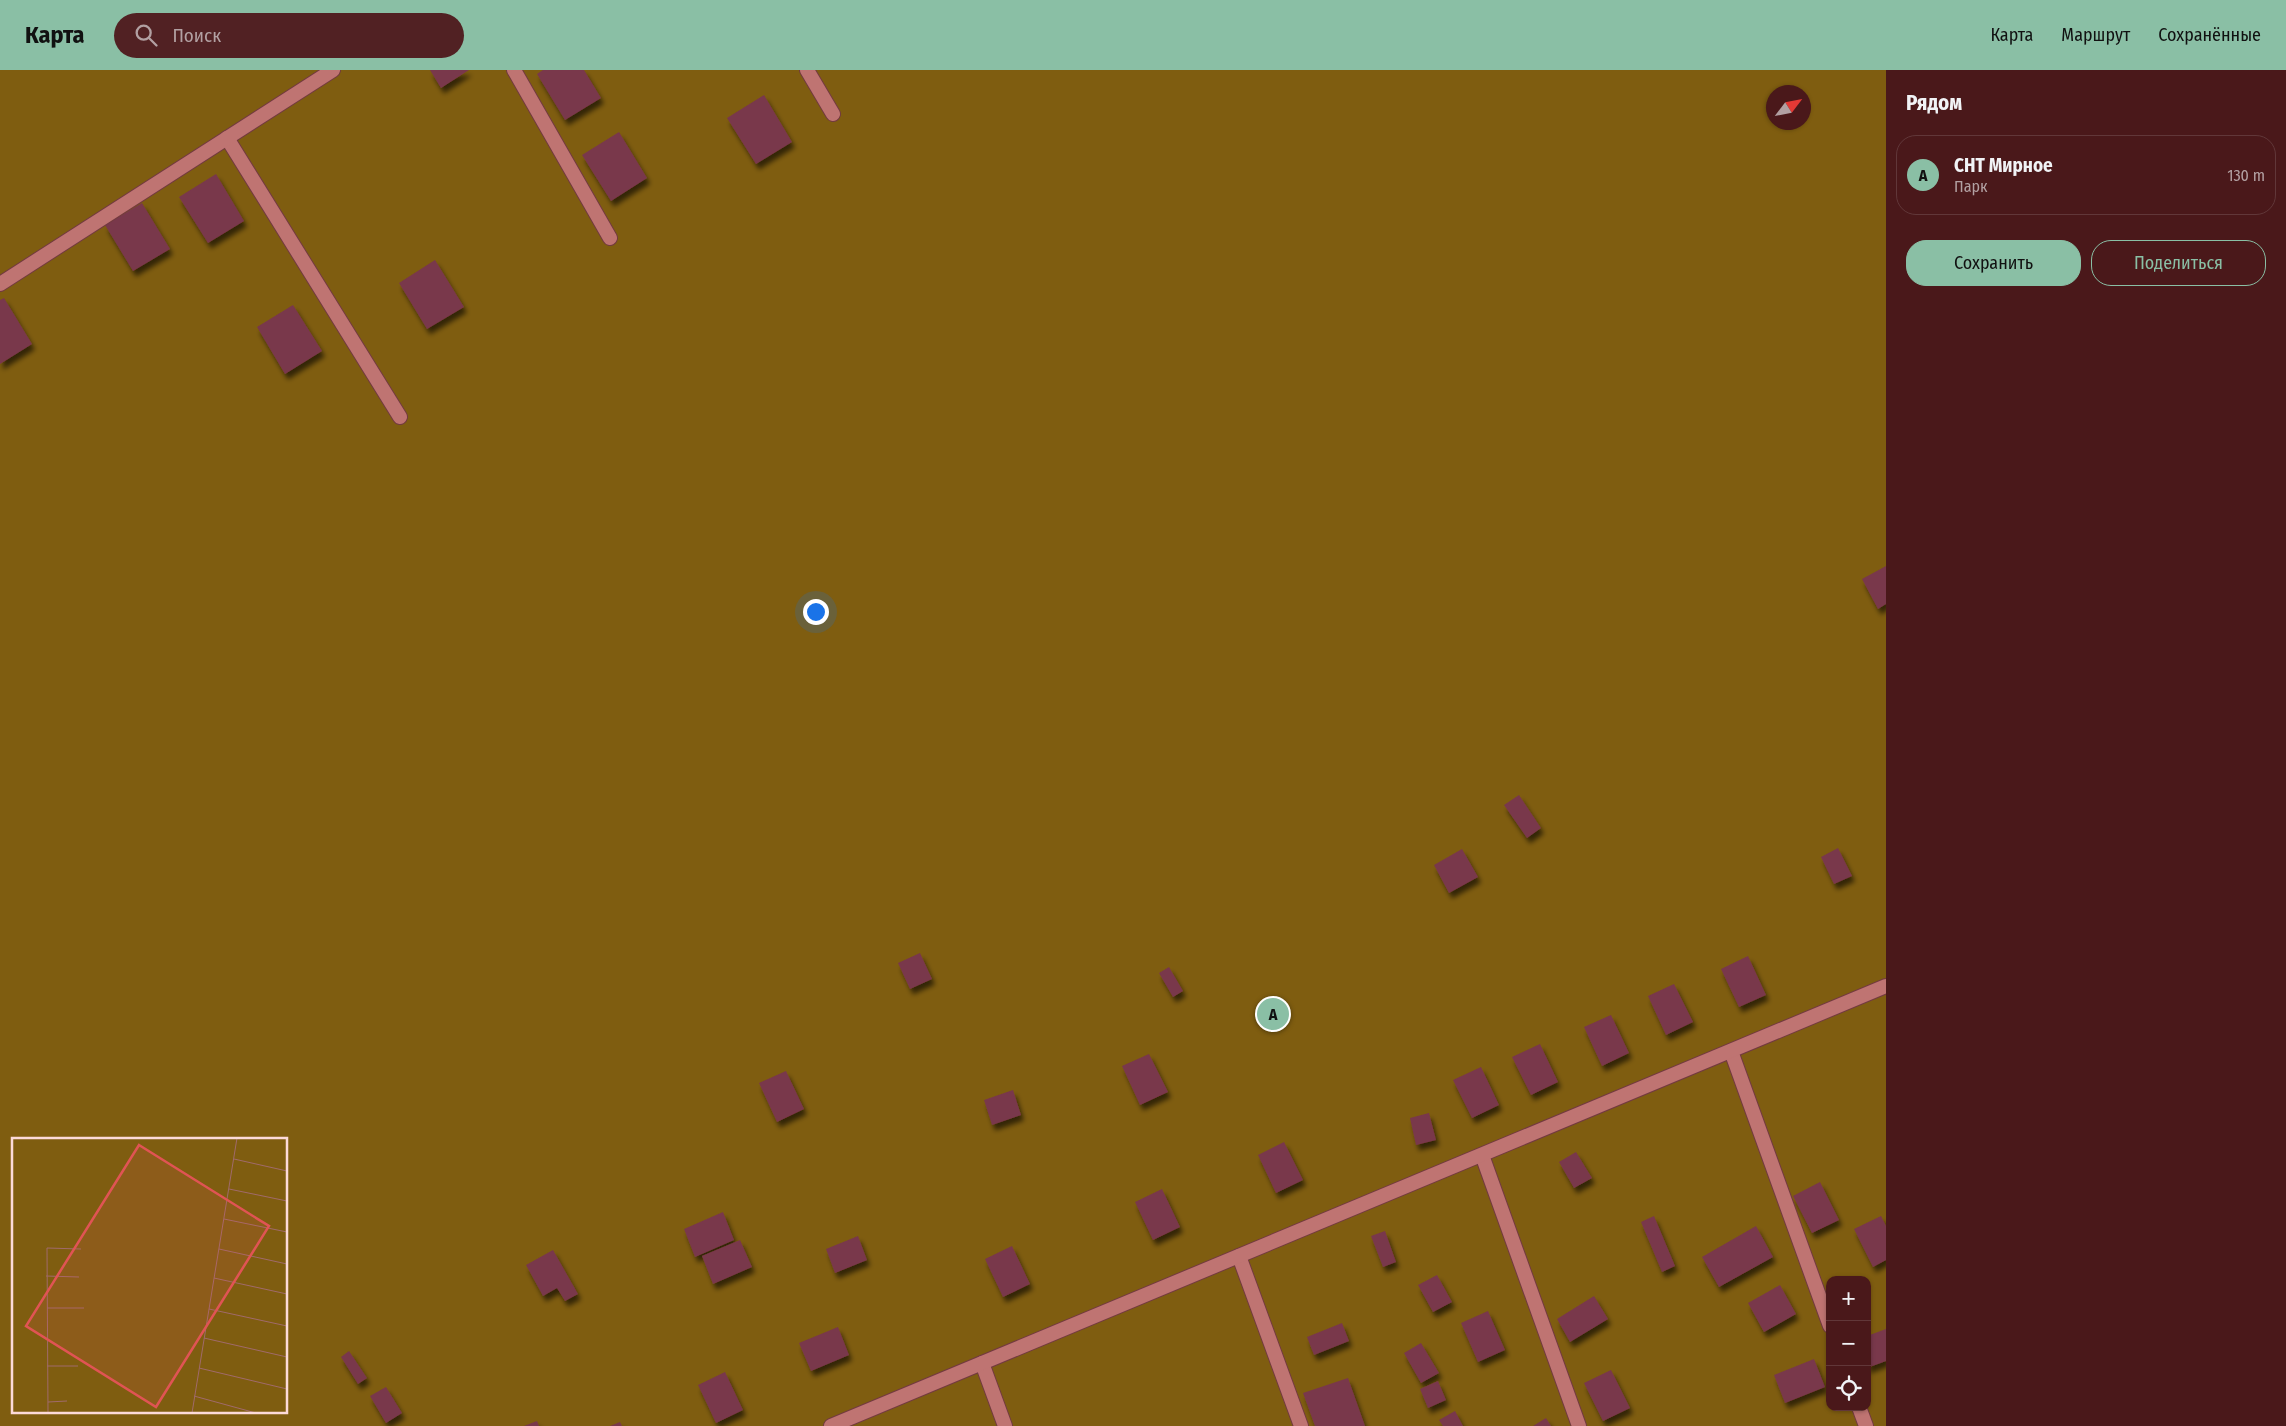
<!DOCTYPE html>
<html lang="ru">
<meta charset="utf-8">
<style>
:root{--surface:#4a181a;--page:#512123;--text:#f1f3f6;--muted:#b2a0a2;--line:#613739;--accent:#8abfa5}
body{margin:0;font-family:"Fira Sans Condensed",sans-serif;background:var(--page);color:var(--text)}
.controls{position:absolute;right:15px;bottom:15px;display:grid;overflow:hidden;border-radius:10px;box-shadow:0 1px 4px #0004}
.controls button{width:45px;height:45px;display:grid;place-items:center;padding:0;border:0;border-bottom:1px solid var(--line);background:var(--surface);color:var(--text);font:25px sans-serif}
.compass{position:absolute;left:1766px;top:15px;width:45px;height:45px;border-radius:50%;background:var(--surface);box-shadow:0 1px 4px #0004;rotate:58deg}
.you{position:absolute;left:815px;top:541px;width:18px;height:18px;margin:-12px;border:4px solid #fff;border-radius:50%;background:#1a73e8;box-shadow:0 0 0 8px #1a73e833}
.badge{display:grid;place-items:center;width:32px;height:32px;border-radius:50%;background:var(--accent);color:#111;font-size:16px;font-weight:700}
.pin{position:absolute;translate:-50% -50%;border:2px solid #fff;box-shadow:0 1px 5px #0006}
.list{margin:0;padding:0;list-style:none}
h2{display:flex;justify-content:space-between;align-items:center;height:65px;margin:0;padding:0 20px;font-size:21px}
h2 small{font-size:16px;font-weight:400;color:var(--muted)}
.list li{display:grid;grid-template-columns:32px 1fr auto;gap:15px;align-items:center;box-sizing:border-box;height:80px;margin:0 10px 10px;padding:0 10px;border:1px solid var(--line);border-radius:20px}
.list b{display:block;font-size:19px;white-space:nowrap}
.list p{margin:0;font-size:16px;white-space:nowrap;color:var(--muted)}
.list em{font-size:16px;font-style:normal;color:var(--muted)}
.actions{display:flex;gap:10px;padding:15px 20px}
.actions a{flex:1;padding:11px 0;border:1px solid var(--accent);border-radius:20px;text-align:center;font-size:18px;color:var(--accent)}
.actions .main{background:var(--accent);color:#111}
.icon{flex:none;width:28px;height:28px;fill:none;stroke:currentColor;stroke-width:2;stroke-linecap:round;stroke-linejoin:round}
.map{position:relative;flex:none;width:1886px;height:1356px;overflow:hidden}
header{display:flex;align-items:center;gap:30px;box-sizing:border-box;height:70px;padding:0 25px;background:var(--accent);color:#111}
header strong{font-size:24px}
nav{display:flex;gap:28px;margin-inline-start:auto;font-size:18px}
.search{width:350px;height:45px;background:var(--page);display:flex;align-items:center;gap:12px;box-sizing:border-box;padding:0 18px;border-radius:28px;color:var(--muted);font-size:19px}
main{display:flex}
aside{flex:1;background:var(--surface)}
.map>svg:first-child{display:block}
</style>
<header>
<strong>Карта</strong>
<div class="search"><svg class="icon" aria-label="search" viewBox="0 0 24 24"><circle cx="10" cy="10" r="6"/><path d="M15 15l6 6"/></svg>Поиск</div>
<nav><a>Карта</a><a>Маршрут</a><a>Сохранённые</a></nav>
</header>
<main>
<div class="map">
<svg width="1886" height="1356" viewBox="0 0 1886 1356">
<defs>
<filter id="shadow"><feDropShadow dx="3" dy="5.5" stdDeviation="2.5" flood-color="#0009"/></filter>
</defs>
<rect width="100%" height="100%" fill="#622022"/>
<path fill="#7f5d10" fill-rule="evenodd" d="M0,0H1886V1356H0ZM1774,22H1804V52H1774ZM14,1070H286V1342H14ZM1830,1210H1867V1337H1830Z"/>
<path fill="#79374c" filter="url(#shadow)" d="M430,0H469L441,18Z
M543,0H584L601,28L565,50L537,4Z
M764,25L792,72L756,94L727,48Z
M619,62L647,108L611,131L582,85Z
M216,104L244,151L208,173L179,127Z
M142,133L170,179L133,201L105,155Z
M435,190L464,237L427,259L399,213Z
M4,228L32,274L0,294V230Z
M293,235L322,281L285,304L257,257Z
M1886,496V534L1878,539L1862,509Z
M1519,725L1541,758L1527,768L1504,735Z
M1838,778L1852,806L1834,814L1821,787Z
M1462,779L1478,807L1449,823L1434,795Z
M920,883L932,909L910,919L898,893Z
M1748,886L1766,925L1739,937L1721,899Z
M1169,897L1183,921L1173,927L1159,903Z
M1674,914L1693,952L1666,965L1648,926Z
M1611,945L1629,983L1602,996L1584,957Z
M1540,974L1558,1012L1531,1025L1512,987Z
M1149,984L1168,1022L1140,1035L1122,996Z
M1481,997L1499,1035L1472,1048L1453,1010Z
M786,1001L804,1039L777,1052L759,1013Z
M1013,1020L1021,1045L992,1055L984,1030Z
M1429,1043L1436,1070L1416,1075L1410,1048Z
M1284,1072L1303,1110L1276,1123L1258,1085Z
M1576,1082L1592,1108L1574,1118L1559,1092Z
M1820,1112L1839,1150L1812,1163L1793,1126Z
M1162,1119L1180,1157L1153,1170L1135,1132Z
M723,1142L734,1170L695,1187L684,1159Z
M1654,1146L1675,1196L1662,1202L1641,1152Z
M1881,1146L1886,1156V1190L1873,1197L1854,1159Z
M1756,1156L1773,1187L1719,1217L1702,1187Z
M1385,1161L1396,1192L1383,1197L1371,1166Z
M858,1166L867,1190L835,1203L826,1179Z
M740,1170L752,1197L713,1214L702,1186Z
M1012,1176L1030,1214L1003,1227L985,1189Z
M553,1180L578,1224L565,1231L557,1218L543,1226L526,1195Z
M1437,1205L1452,1232L1433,1242L1418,1215Z
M1780,1215L1796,1244L1764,1262L1748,1233Z
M1594,1226L1608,1249L1570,1272L1557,1249Z
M1488,1241L1505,1280L1478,1292L1461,1253Z
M1342,1253L1349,1271L1314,1285L1307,1267Z
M838,1257L849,1285L811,1301L799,1273Z
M1886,1259V1291L1867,1298V1266Z
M1421,1273L1439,1303L1421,1313L1404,1283Z
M349,1281L367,1308L358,1314L341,1287Z
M1814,1289L1825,1317L1785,1333L1774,1305Z
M1611,1300L1630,1338L1603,1351L1584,1313Z
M725,1302L743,1340L716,1353L698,1315Z
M1348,1308L1365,1356H1315L1303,1323Z
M1438,1311L1446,1330L1428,1338L1420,1319Z
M386,1317L402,1343L386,1353L370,1326Z
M1455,1341L1463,1356H1443L1439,1350Z
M1546,1348L1551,1356H1533Z
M537,1351L539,1356H524Z
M620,1352L622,1356H610Z"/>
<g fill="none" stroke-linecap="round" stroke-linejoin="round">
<defs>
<path id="service" d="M514,0L610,168
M807,0L833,44
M227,68L400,347
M1731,981L1830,1256
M1482,1085L1579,1356
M1239,1186L1301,1356
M982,1293L1005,1356
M1859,1337L1866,1356"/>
<path id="minor" d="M0,214L333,0
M831,1356L1886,916"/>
</defs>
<use href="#service" stroke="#733a40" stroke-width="16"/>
<use href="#minor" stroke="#733a40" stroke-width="16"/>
<use href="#service" stroke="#bf7472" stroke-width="14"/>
<use href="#minor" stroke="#bf7472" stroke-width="14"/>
</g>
<g transform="translate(12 1068)">
<rect width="275" height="275" fill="#622022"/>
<path d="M0,0H275V275H0Z" fill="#7f5d10"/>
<path fill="none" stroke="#a06a6b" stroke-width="1" d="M222,21L275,33M217,51L275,63M212,81L275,94M207,111L275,126M34,138L67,139M202,140L275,156M35,170H72M197,171L275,188M192,200L275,219M35,228H66M187,230L275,251M182,258L244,275M36,264L55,263M36,275L35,110L69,111M180,275L225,0"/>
<path fill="#e05454" fill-opacity="0.15" stroke="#e05454" stroke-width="2.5" d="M127,7L257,88L144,269L14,188Z"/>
<rect width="275" height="275" fill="none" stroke="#fcdad9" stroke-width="2.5"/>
</g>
</svg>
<div class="controls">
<button>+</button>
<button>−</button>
<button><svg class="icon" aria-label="locate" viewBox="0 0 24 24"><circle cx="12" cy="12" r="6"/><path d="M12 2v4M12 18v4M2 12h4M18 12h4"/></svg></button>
</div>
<svg class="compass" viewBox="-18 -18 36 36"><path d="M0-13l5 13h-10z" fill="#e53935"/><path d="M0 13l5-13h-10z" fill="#b2a0a2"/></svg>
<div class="you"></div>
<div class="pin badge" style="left:1273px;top:944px">A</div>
</div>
<aside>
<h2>Рядом<small></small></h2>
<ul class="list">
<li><span class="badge">A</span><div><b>СНТ Мирное</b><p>Парк</p></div><em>130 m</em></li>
</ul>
<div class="actions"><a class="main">Сохранить</a><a>Поделиться</a></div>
</aside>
</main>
